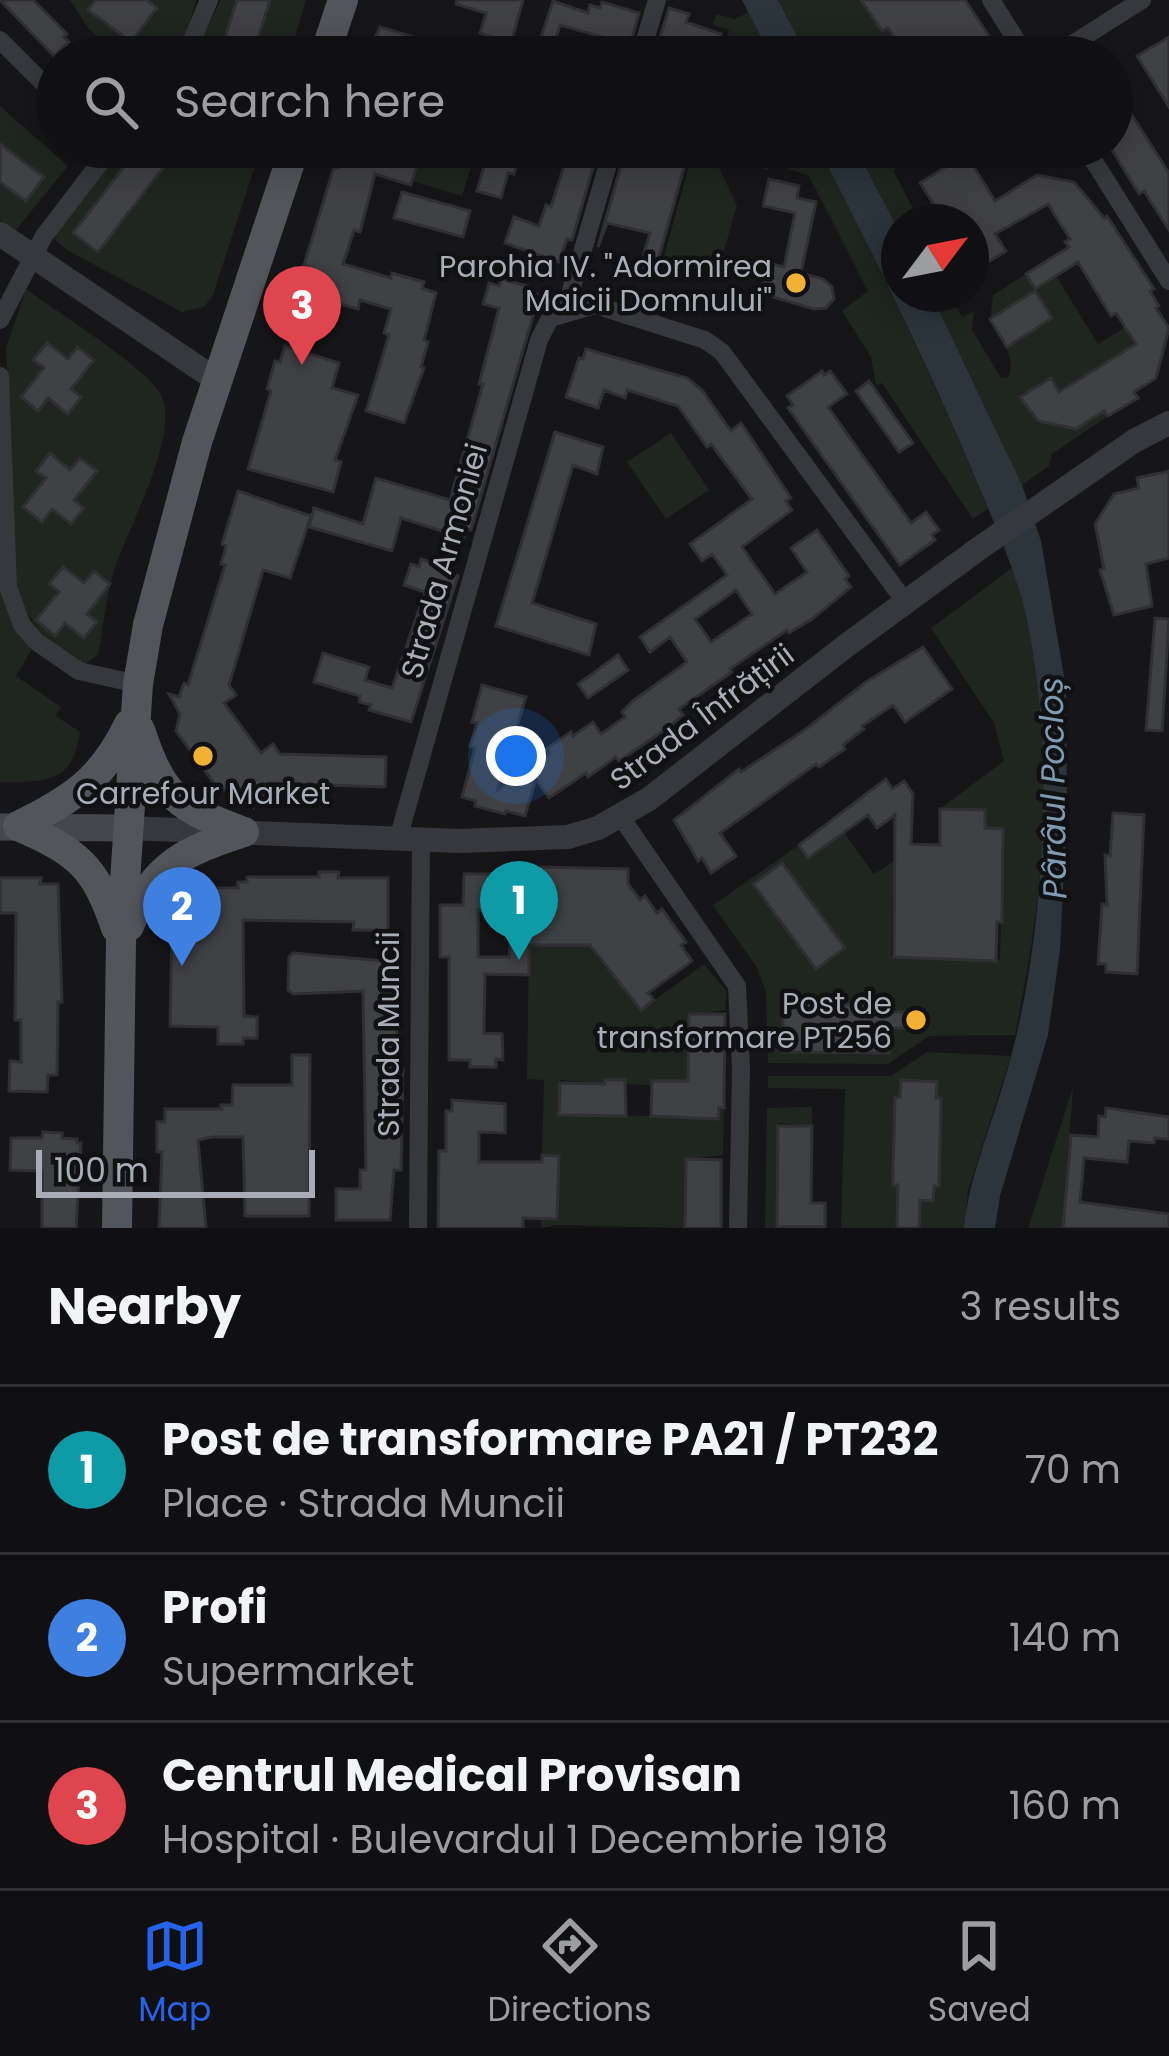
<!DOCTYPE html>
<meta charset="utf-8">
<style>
:root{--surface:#101012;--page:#19191b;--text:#f1f3f6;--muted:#9c9d9f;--line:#303032;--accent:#2563eb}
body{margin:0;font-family:Poppins,sans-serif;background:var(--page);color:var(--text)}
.compass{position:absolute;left:881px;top:204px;width:108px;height:108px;border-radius:50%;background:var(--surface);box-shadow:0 6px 30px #0003;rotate:58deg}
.scale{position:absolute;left:36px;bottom:30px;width:279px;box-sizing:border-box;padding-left:12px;border:6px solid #a8adb8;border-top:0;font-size:33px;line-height:42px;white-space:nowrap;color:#a8adb8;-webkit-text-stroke:9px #111113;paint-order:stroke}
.you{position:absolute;left:516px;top:756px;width:42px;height:42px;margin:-30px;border:9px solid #fff;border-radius:50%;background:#1a73e8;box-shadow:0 0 0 18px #1a73e833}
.badge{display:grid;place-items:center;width:78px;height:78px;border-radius:50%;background:var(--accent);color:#fff;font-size:39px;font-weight:700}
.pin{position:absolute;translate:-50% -99px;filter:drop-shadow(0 3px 6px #0008)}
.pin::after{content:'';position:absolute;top:63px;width:42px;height:36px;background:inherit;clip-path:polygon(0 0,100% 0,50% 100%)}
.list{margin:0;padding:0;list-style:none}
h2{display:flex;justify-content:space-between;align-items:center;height:156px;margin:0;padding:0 48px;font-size:51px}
h2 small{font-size:39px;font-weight:400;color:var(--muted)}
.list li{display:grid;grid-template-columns:78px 1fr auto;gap:36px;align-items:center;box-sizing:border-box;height:168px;padding:0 48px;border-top:3px solid var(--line)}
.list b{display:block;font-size:45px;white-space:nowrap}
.list p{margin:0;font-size:39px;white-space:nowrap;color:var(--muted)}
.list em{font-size:39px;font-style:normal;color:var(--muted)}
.icon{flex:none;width:66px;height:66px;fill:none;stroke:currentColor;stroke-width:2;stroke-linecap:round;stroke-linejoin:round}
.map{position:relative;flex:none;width:1169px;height:1228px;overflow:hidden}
.search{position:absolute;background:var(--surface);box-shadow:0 6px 30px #0003;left:36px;right:36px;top:36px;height:132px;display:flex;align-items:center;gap:30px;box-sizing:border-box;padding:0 42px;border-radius:66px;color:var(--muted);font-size:45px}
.sheet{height:660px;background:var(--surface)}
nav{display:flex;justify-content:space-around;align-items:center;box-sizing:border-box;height:168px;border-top:3px solid var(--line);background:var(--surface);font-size:33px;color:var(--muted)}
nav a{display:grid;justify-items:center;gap:6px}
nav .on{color:var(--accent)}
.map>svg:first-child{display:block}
</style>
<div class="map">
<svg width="1169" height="1228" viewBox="0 0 1169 1228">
<rect width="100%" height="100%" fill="#161618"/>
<path fill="#1e261f" d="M70,0H196L184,43L174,57H155L128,37L117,52L89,29Z
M221,0H306L289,57H191Z
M778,0H861L895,23L905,24L891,34L907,57H808Z
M748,12L771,57H743L724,48L729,30L713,25L716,14L735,19Z
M0,106L68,166L15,231L0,220Z
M120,147H261L213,295L204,307L182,312L67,250L54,239L61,225Z
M422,147H477L462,196L412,181Z
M818,147C880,266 937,386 988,509L973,519L882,383L876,385L871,357L842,311L868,291L809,176L770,162L767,170L699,148Z
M855,147H907L900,152L894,172L920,222H899V231Z
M692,154L715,160L737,205L716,279L662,264Z
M1026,274L1036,289L1056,276L1098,344L1129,325L1140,343L1078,380L1067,397L1055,390L1050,378L1020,397L1038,421L1075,429L1104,411L1108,416L1052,454L1049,466L1022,485L931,294H961L953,299L962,317L974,311L972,330L1001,378H1008C1017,357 1000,336 990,319L993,295Z
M26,289C58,313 137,361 158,390C186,428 125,532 113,574C106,600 103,628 98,655L85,664C43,636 33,633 16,585L6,348Z
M671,433L709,490L666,519L627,462Z
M0,552L33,647L16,676L61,707L56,716L80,732C73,784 45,782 0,782Z
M1012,568C1064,716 1046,885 1015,1035L929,1036L888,1064L768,1063L766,992L756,966L713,905L799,845L808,858L844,833L874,874L894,861L891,956L1000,960L1003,830L985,827V810L940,809L1004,761L994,723L931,628Z
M529,945H597L593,949L641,1010L704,964L727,992L725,1010L689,1015L688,1085L653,1081L652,1085L625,1084L624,1080H606L605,1084L560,1080V1115L663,1116L674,1110L675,1119H717L719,1107L724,1108L723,1155L687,1159L685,1228L558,1225L541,1228V1219L557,1218L558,1157L542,1155L544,1080L527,1079Z
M927,1052L1011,1056L968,1191L964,1228H841L845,1089L768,1088V1076H891Z
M1073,1087L1063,1228H1029V1225Z
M812,1107V1126L778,1123L777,1226L787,1228H765L767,1108Z"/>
<path fill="#2c353c" d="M742,0H778L808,57H771Z
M818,147H855L899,231V294H931L1022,485L1041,541L1066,688L1067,811L1060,950L1048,1035L1000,1196L995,1228H964C969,1179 988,1135 1002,1088C1020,1031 1031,969 1037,910C1047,814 1047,715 1027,620C1016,570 994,523 974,475C927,363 874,255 818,147Z"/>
<path fill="#404145" stroke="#303034" stroke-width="3" fill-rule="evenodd" d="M0,0H33L67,34L64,37L69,42L54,56Z
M96,0H147L157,8L131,42L88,10Z
M237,0H270L252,57H219Z
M457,0H523L511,43L480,33L486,13L456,4Z
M861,0H965L1003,57H907L888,28L882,31Z
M553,1L588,13L590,5L600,8L602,2L639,13L627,57H597L603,37L560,25L550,56L536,52Z
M669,8L689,14L686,22L721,34L714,57H654Z
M380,27L434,43L430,57H366Z
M1169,37V107L1137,56Z
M1112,84L1169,173V230L1144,191L1139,194L1112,150Z
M0,144L44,177L26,201L0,182Z
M139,147H179L98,252L73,233Z
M345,147H422L411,185L375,174L360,232L354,230L343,264L391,278L392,273L424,282L422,288L436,293L424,340L428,342L421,367L424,368L404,423L366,411L389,335L384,333L391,309L360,300L358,309L341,304L339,309L306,298L308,294L300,291L308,267L304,265L334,167L339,168Z
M570,147H599L572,240L567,239L559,262L505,243L514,217L539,226L546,205L551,207Z
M626,147H652L687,157L655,271L640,267L650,233L607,223L598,247Z
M489,148L519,157L514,174L508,173L501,198L477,191Z
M966,154L995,201L1037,175L1074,182L1104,218L1107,216L1154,289L1150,291L1159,306L1156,308L1169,328L1156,378L1134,392L1138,398L1108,416L1104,411L1076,429L1038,421L1020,397L1051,378L1059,392L1136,344L1116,313L1111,316L1078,262L1035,289L1026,274L1069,247L1065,242L1070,239L1048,204L995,234L1006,251L971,273V222H945L920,183Z
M769,179L799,186L797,198L816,202L801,273L823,279L832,287L834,299L826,308L814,309L760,293L769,263L784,267L795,213L763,206Z
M402,192L470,211L463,237L394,218Z
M501,279L531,287L530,292L539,295L471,530L467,529L464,538L401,518L392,551L309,527L314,508L363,524L376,478L450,500L483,384H479L499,308L483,304L489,283L499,286Z
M1035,291L1052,318L1007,347L990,319Z
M47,343L68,359L77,347L94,360L71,389L81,397L68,414L48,398L38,411L21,397L44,368L33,360Z
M285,346L339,363L332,388L358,395L335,460L341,462L333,492L248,469L271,391L267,389L275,361L280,362Z
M586,349L687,378L702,390L731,431L741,423L791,498L786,501L792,510L742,547L775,594L807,572L791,548L817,530L849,576L845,579L851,587L812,619L789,633L787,630L730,669L732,672L679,709L683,715L669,727L619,761L616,757L588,777L586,773L549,798L536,779L525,816L506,811L505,814L475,806L476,801L462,797L475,748L470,746L477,723L472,722L482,685L526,697L498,789L549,753L546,749L571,732L573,736L593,722L601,734L625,717L622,712L634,700L687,662L670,637L650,652L640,637L727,575L712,554L702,561L690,544L752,499L711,444L707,447L678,406L627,390L625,398L604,390L598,408L566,397L579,358L583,359ZM736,590L752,614L711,642L695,619Z
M822,371L824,375L830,371L847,394L828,407L911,523L926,512L939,530L932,535L935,540L900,565L788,408L793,405L787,396Z
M869,381L913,443L899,452L856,391Z
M555,432L603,447L597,474L573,465L532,603L596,624L589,655L496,626Z
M50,453L70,470L80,458L97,471L74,500L84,508L71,524L52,509L42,522L23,507L46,478L36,471Z
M1169,471V558L1146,564L1152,606L1114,615L1100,570L1104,569L1095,524L1114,494L1139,488L1137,478Z
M238,491L311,516L290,578L263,570L229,685L236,695L224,703L261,753L273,744L280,754L386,757L385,787L268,783V795L253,794V807L237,790H219L176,731L180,714L169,694L179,697L184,683L188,685L225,565L221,564L226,546L222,544Z
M421,559L452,569L451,573L458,576L411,722L369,710L371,705L359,702L360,696L314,682L323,653L369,667L365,680L392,688L425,592L404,585L411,564L419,567Z
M63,567L84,583L94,571L110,584L87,614L97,622L84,638L65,623L55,636L36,620L59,592L49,584Z
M1155,618L1169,619L1162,731L1146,730Z
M923,647L952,689L905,722L893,705L862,726L864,729L843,745L845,749L819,767L816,764L720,833L736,856L711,873L702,858L698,861L674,820L739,769L741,772L806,729L866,682Z
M618,655L628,670L588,698L578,684Z
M886,779L892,789L904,781L913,794L911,844L940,845V809L985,810V828L1003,829L1002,922H997L996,961L894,957L895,815L877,828L868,815L808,858L799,845Z
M1113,813L1144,815L1137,974L1106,972V964H1098L1102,904L1107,905L1105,855L1110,856Z
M782,863L845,948L816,969L753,884Z
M541,867L628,869V884L640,900L645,896L657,913L662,909L686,942L681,945L692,961L648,993L654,1000L641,1010L590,945H529V975L485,974L484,1033L502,1034L503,1060L496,1059V1067H470V1060H449V957H440V905H463L464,874H541ZM478,910L513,911L509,957H478Z
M319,872H339L338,878H388V930H353L354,922L243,920L244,1016L257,1017V1038H243V1044H218V1027L170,1026L172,926H178V898H185V888H238V882H247V877H319Z
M0,878H41L40,884H58L62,1002H58L57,1075H48L47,1092L9,1091L10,1061L21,1062V1020H15L16,913H0Z
M293,953L395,962L397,1038H392V1067L403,1068L401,1170H394L390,1220H336V1189H360V1170H366L363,991L293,994L288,990L289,957Z
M783,1003L889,1005V1012H925V1028H889V1053L783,1052Z
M689,1014H725L724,1108L719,1107L718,1119L651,1116L652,1081H688Z
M292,1055H310L309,1216H245L243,1137H212L198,1140L206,1228H159L162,1152H157V1122H165V1109H222L221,1105H232L233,1085H292Z
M605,1080H625L626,1116L559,1115L560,1083L605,1084Z
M901,1080L937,1082L936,1098H941L939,1186H934L933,1201L920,1200L919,1228H897L898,1185H893V1169L895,1097H900Z
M452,1100L505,1104V1133L479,1132V1162H542V1155L559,1156L557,1219L523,1218V1228H438L439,1151H446V1111H452Z
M1106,1108L1169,1117V1139L1155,1138L1154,1143L1129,1141L1127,1162L1084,1158L1080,1202L1169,1214V1228H1063L1071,1135L1098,1137L1099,1116L1105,1117Z
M778,1126H812L811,1203H825V1227H777Z
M43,1132L62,1133V1138L77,1139V1143H81L76,1228H42V1171L10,1170L11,1138H42Z
M686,1159L721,1160V1228H685Z"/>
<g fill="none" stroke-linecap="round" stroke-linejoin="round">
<path stroke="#37383d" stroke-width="18" d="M991,0L1027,57
M0,40L57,97
M185,57L209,0
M640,57L657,0
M1052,57L1142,0
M1085,147L1169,281
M565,311L613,147
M0,320L44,236L112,147
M0,376L8,587L22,625L37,642L79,671L138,684
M621,817L737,986L741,1069L738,1228
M398,839L539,340L550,318L595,305L705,340L722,352L906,603
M418,1228L421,840"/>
<path stroke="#37383d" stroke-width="24" d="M0,234L218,381
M127,828L459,841L568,837L598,828L649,799L847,645L981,547L1134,441L1169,423"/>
<path stroke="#45474d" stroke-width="27" d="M0,827L127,828"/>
<path stroke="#53555c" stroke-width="30" d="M324,57L343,0
M140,730C163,799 178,807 244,832
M18,826C72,800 103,779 129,724
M18,826C78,852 95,866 116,928
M129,926C155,864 183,852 244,832
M117,1228L121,942L138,684L148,625L197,442L295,147"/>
</g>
<g fill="#f2b134" stroke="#111113" stroke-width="4.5">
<circle cx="796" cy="283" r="12"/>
<circle cx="203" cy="756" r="12"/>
<circle cx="916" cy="1020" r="12"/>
</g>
<g text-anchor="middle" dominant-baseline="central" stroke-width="9" stroke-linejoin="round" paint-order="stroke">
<g font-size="30" fill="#a8adb8" stroke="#111113" text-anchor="end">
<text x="772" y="266">Parohia IV. "Adormirea<tspan x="772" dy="34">Maicii Domnului"</tspan></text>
<text x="203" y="793" text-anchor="middle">Carrefour Market</text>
<text x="892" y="1003">Post de<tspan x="892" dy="34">transformare PT256</tspan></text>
</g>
<g font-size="30" fill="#a8adb8" stroke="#111113">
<text transform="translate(444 561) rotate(-74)">Strada Armoniei</text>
<text transform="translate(702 717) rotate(-37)">Strada Înfrățirii</text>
<text transform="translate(388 1034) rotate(-90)">Strada Muncii</text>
</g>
<g font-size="33" font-style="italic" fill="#7f9bb3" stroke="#111113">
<text transform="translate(1053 788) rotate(-91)">Pârâul Pocloș</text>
</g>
</g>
</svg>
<svg class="compass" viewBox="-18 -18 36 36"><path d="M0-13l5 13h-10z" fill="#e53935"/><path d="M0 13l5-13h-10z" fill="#9c9d9f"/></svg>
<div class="scale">100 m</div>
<div class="you"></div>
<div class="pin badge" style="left:519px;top:960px;background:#0f9aa8">1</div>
<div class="pin badge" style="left:182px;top:966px;background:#3f7fe0">2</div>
<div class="pin badge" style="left:302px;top:365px;background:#e0444e">3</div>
<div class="search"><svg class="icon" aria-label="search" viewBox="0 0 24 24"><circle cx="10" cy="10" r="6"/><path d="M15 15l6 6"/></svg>Search here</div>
</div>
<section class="sheet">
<h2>Nearby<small>3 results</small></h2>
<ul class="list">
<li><span class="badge" style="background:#0f9aa8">1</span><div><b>Post de transformare PA21 / PT232</b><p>Place · Strada Muncii</p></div><em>70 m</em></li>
<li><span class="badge" style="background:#3f7fe0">2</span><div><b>Profi</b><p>Supermarket</p></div><em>140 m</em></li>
<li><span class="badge" style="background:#e0444e">3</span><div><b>Centrul Medical Provisan</b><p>Hospital · Bulevardul 1 Decembrie 1918</p></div><em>160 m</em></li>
</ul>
</section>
<nav>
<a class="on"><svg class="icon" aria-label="map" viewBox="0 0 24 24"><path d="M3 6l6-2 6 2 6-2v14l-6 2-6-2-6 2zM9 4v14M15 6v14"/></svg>Map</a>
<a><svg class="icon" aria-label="directions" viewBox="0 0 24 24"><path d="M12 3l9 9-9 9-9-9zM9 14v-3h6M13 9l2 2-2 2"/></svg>Directions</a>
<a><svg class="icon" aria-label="saved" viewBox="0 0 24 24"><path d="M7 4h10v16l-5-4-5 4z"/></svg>Saved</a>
</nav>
